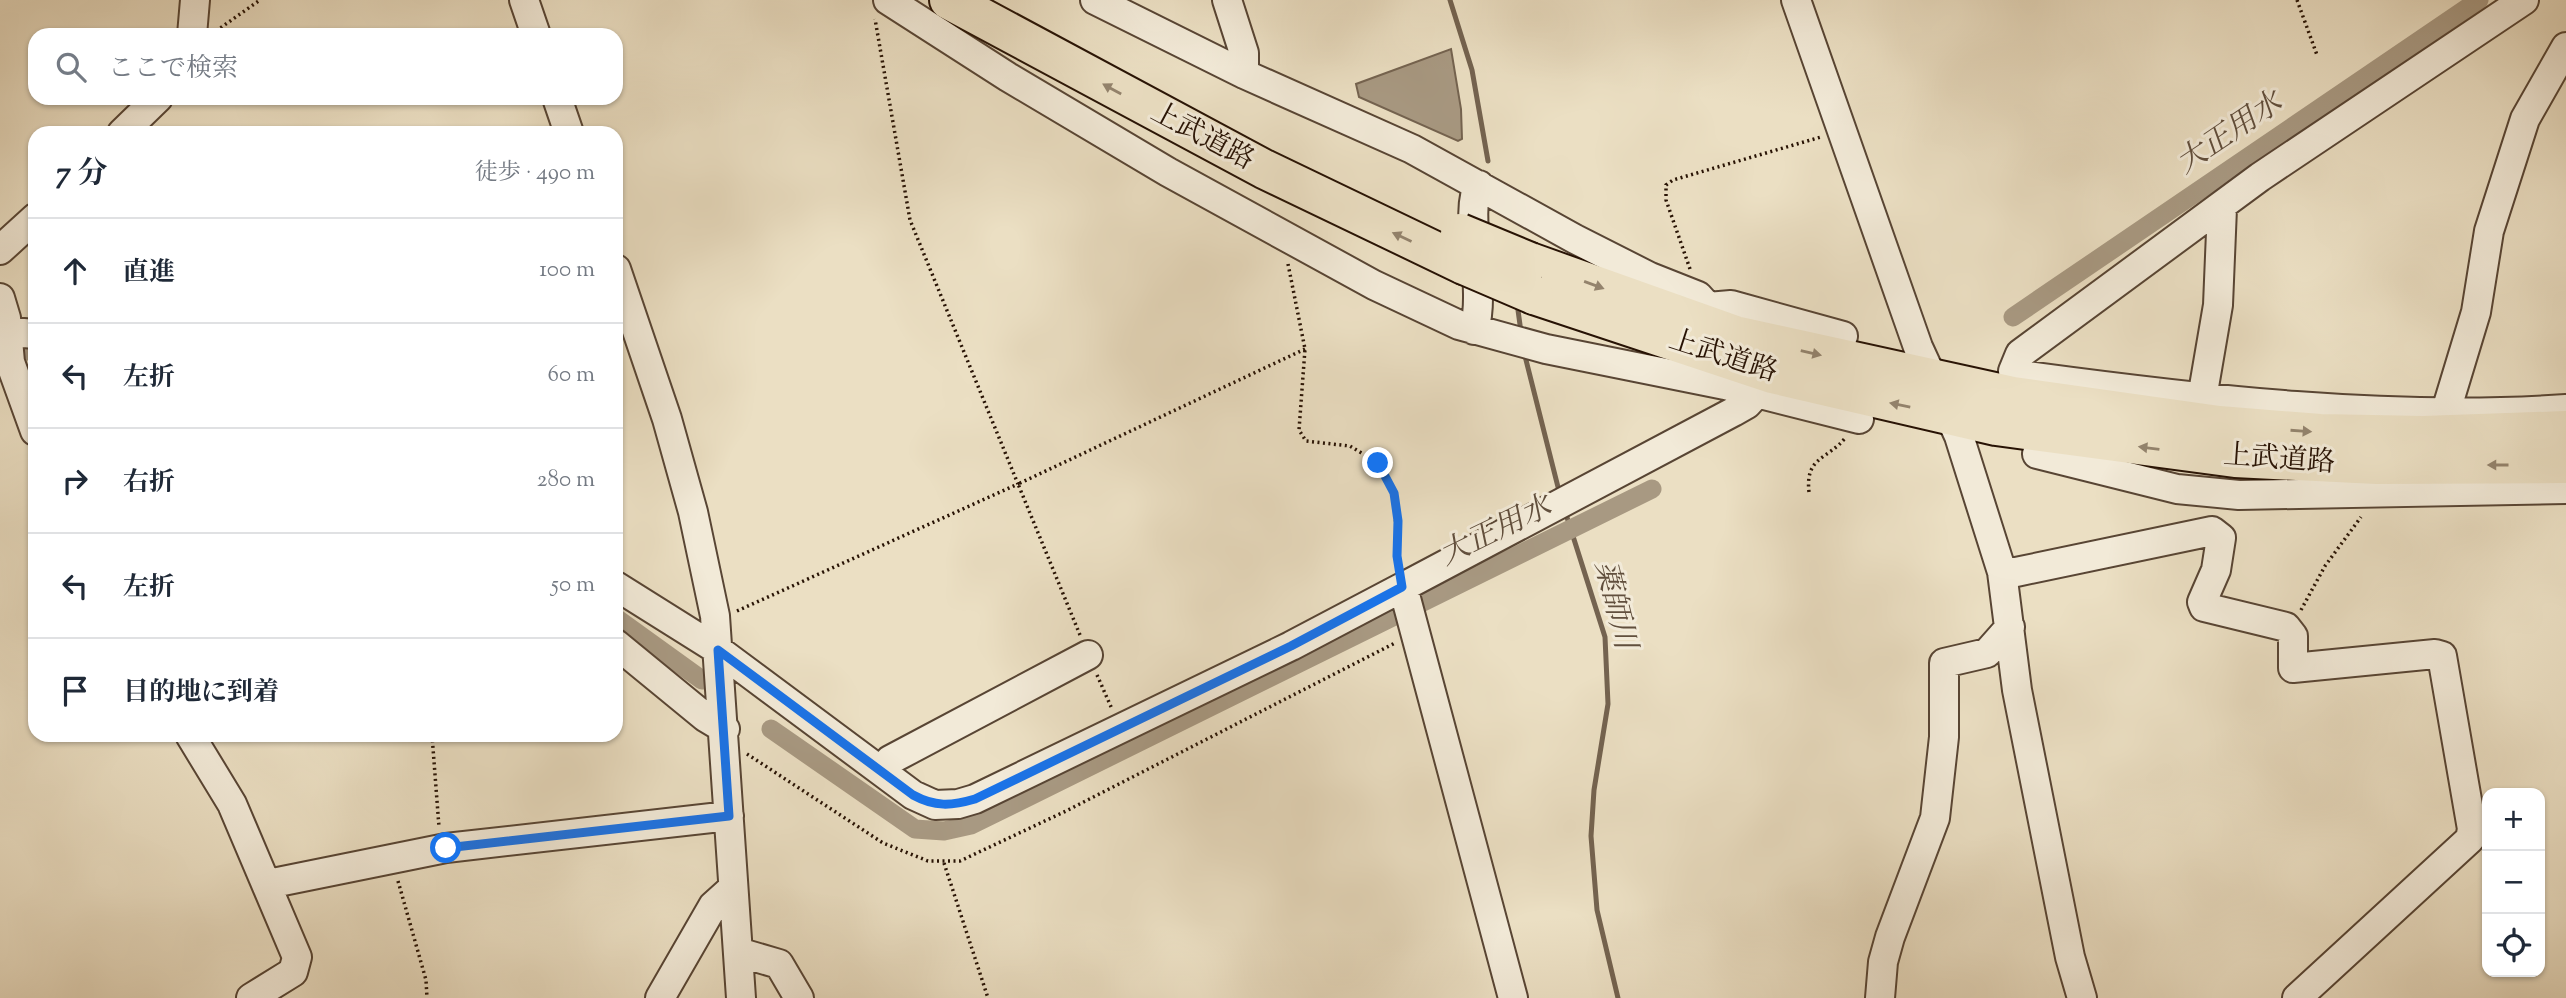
<!DOCTYPE html>
<html lang="ja">
<meta charset="utf-8">
<style>
:root{--surface:#fff;--page:#f2f2f3;--text:#1f2937;--muted:#747a83;--line:#e0e1e3}
body{margin:0;font-family:"Sorts Mill Goudy","Noto Serif JP",serif;background:var(--page);color:var(--text)}
.controls{position:absolute;right:21px;bottom:21px;display:grid;overflow:hidden;border-radius:14px;box-shadow:0 2px 5px #0004}
.controls button{width:63px;height:63px;display:grid;place-items:center;padding:0;border:0;border-bottom:2px solid var(--line);background:var(--surface);color:var(--text);font:35px sans-serif}
.stop{position:absolute;width:21px;height:21px;margin:-16px;border:5px solid #1a73e8;border-radius:50%;background:#fff}
.stop.end{background:#1a73e8;border-color:#fff;box-shadow:0 2px 7px #0008}
.list{margin:0;padding:0;list-style:none}
h2{display:flex;justify-content:space-between;align-items:center;height:91px;margin:0;padding:0 28px;font-size:30px}
h2 small{font-size:23px;font-weight:400;color:var(--muted)}
.list li{display:grid;grid-template-columns:46px 1fr auto;gap:21px;align-items:center;box-sizing:border-box;height:105px;padding:0 28px;border-top:2px solid var(--line)}
.list b{display:block;font-size:26px;white-space:nowrap}
.list em{font-size:23px;font-style:normal;color:var(--muted)}
.icon{flex:none;width:38px;height:38px;fill:none;stroke:currentColor;stroke-width:2;stroke-linecap:round;stroke-linejoin:round}
.map{position:relative;flex:none;width:2566px;height:998px;overflow:hidden}
.search{position:absolute;background:var(--surface);box-shadow:0 2px 5px #0004;left:28px;top:28px;width:595px;height:77px;display:flex;align-items:center;gap:18px;box-sizing:border-box;padding:0 24px;border-radius:21px;color:var(--muted);font-size:26px}
.panel{position:absolute;background:var(--surface);box-shadow:0 2px 5px #0004;left:28px;top:126px;width:595px;height:616px;border-radius:21px}
.map>svg:first-child{display:block}
</style>
<div class="map">
<svg width="2566" height="998" viewBox="0 0 2566 998">
<rect width="100%" height="100%" fill="#ebdfc3"/>
<filter id="stains"><feTurbulence type="fractalNoise" baseFrequency=".00286" numOctaves="4"/><feColorMatrix values="0 0 0 0 .2 0 0 0 0 .09 0 0 0 0 .02 0 0 0 .5 -.17"/></filter>
<radialGradient id="worn" r=".72"><stop offset=".6" stop-color="#630" stop-opacity="0"/><stop offset="1" stop-color="#630" stop-opacity=".3"/></radialGradient>
<path fill="#a89982" stroke="#746350" stroke-width="2" d="M1451,49L1461,109L1462,139L1458,141L1359,97L1356,84Z"/>
<g fill="none" stroke-linecap="round" stroke-linejoin="round">
<path stroke="#746350" stroke-width="5" d="M1450,0L1472,70L1488,161
M1517,303L1521,332
M1524,352L1560,495
M1565,511L1605,637L1608,704L1594,790L1591,836L1597,910L1618,998"/>
<path stroke="#a89982" stroke-width="19" d="M2013,317L2479,0
M0,351H35
M616,618L702,680
M771,729L915,829L944,831L971,825L1652,489"/>
<defs>
<path id="minor" d="M524,0L536,35
M888,0L1008,77L1168,172L1374,285L1459,325L1546,349L1725,385L1859,419
M1095,0L1244,74L1412,149L1575,239L1650,277L1698,296L1708,307L1706,325
M1227,0L1244,53V74
M1796,0L1918,347L1959,436L2002,572L2017,690L2070,957L2082,998
M2524,0L2260,177L2020,354L2013,371L2028,376C2206,400 2386,421 2566,409
M192,35L195,0
M557,98L569,133
M122,133L158,98
M0,250L35,218
M616,269L667,419L693,512L715,616L741,998
M0,298L6,318L10,362L35,431
M1708,307L1731,305L1843,336
M1474,330C1487,289 1463,210 1479,185
M0,331L35,334
M2200,410L2218,305L2222,208
M2446,411L2476,312L2489,231L2525,119L2566,47
M2037,454L2177,489L2239,495L2566,489
M2002,572H2016L2212,531L2221,538L2216,570L2202,602L2204,607L2286,627L2293,636V668L2435,654L2442,656L2472,829L2470,839L2297,998
M616,586L718,650L913,795L935,805L958,804L975,799L1291,646L1403,587
M616,644L705,717L725,729
M190,735L232,804L297,957L293,972L251,998
M882,770L890,760L1088,655
M268,884L446,848L729,816
M738,952L779,964L799,998
M660,998L713,906L733,888
M1513,998L1403,587L1733,412L1747,404L1767,382
M1880,998L1883,962L1890,937L1935,818L1944,737V663L1987,653L2010,627"/>
<path id="highway" d="M949,0L1264,169L1464,265
M1530,262L1735,335L2013,396L2219,425L2320,433L2423,435L2566,430
M1534,295L1772,374L1996,426L2235,458L2377,465L2566,464"/>
</defs>
<use href="#minor" stroke="#584534" stroke-width="32"/>
<use href="#highway" stroke="#271204" stroke-width="42"/>
<path stroke="#271204" stroke-width="3.5" stroke-dasharray="2 3.5" stroke-linecap="butt" d="M2297,0L2317,55
M216,31L260,0
M1288,264L1305,349L1299,430L1306,441L1350,446L1378,463L1394,493L1398,564
M1690,269L1666,200V185L1673,180L1821,137
M1809,492C1805,456 1828,460 1846,437
M2301,610L2325,566L2361,517
M737,611L1018,484L910,220L875,19
M1080,635L1018,484L1305,349
M1097,675L1112,709
M432,735L439,827
M747,754L883,843L928,861H960L1066,811L1395,643
M944,863L988,998
M398,881L426,980L427,998"/>
<use href="#minor" stroke="#f2ead8" stroke-width="28"/>
<use href="#highway" stroke="#ebdfc3" stroke-width="38"/>
<defs>
<path id="highway-bridge" d="M1460,233L1530,262
M1464,265L1534,295"/>
</defs>
<use href="#highway-bridge" stroke="#271204" stroke-width="42" stroke-linecap="butt"/>
<use href="#highway-bridge" stroke="#ebdfc3" stroke-width="38"/>
</g>
<defs><path id="oneway-solid" d="M-6-.8H1V-3.2L6.5 0L1 3.2V.8H-6Z" transform="scale(1.75)"/></defs>
<g fill="#93836d">
<use href="#oneway-solid" transform="translate(1112 89) rotate(-151)"/>
<use href="#oneway-solid" transform="translate(1402 237) rotate(-155)"/>
<use href="#oneway-solid" transform="translate(1594 285) rotate(20)"/>
<use href="#oneway-solid" transform="translate(1811 353) rotate(13)"/>
<use href="#oneway-solid" transform="translate(1900 405) rotate(-168)"/>
<use href="#oneway-solid" transform="translate(2301 431) rotate(4)"/>
<use href="#oneway-solid" transform="translate(2149 448) rotate(-173)"/>
<use href="#oneway-solid" transform="translate(2498 465) rotate(180)"/>
</g>
<g fill="none" stroke-linecap="round" stroke-linejoin="round">
<path stroke="#1a73e8" stroke-width="9" d="M446,848L729,816L718,650L913,795C935,807 951,806 975,799L1291,646L1402,587L1397,556L1398,521L1394,493L1378,463"/>
</g>
<g text-anchor="middle" dominant-baseline="central" stroke-width="6" stroke-linejoin="round" paint-order="stroke">
<g font-size="28" fill="#271204" stroke="#f2ead8">
<text transform="translate(1202 137) rotate(28)">上武道路</text>
<text transform="translate(1723 357) rotate(18)">上武道路</text>
<text transform="translate(2279 460) rotate(4)">上武道路</text>
</g>
<g font-size="30" font-style="italic" fill="#614f3d" stroke="#f2ead8">
<text transform="translate(2230 134) rotate(-34)">大正用水</text>
<text transform="translate(1496 532) rotate(-26)">大正用水</text>
<text transform="translate(1614 605) rotate(76)">薬師川</text>
</g>
</g>
<rect width="100%" height="100%" filter="url(#stains)"/>
<rect width="100%" height="100%" fill="url(#worn)"/>
</svg>
<div class="controls">
<button>+</button>
<button>−</button>
<button><svg class="icon" aria-label="locate" viewBox="0 0 24 24"><circle cx="12" cy="12" r="6"/><path d="M12 2v4M12 18v4M2 12h4M18 12h4"/></svg></button>
</div>
<div class="stop" style="left:446px;top:848px"></div>
<div class="stop end" style="left:1378px;top:463px"></div>
<div class="search"><svg class="icon" aria-label="search" viewBox="0 0 24 24"><circle cx="10" cy="10" r="6"/><path d="M15 15l6 6"/></svg>ここで検索</div>
<section class="panel">
<h2>7 分<small>徒歩 · 490 m</small></h2>
<ul class="list">
<li><svg class="icon" aria-label="ahead" viewBox="0 0 24 24"><path d="M12 20V5M6 11l6-6 6 6"/></svg><div><b>直進</b></div><em>100 m</em></li>
<li><svg class="icon" aria-label="left" viewBox="0 0 24 24"><path d="M17 20v-9H6M10 6l-5 5 5 5"/></svg><div><b>左折</b></div><em>60 m</em></li>
<li><svg class="icon" aria-label="right" viewBox="0 0 24 24"><path d="M7 20v-9h11M14 6l5 5-5 5"/></svg><div><b>右折</b></div><em>280 m</em></li>
<li><svg class="icon" aria-label="left" viewBox="0 0 24 24"><path d="M17 20v-9H6M10 6l-5 5 5 5"/></svg><div><b>左折</b></div><em>50 m</em></li>
<li><svg class="icon" aria-label="arrive" viewBox="0 0 24 24"><path d="M6 21V4h12l-3 4 3 4H6"/></svg><div><b>目的地に到着</b></div></li>
</ul>
</section>
</div>
